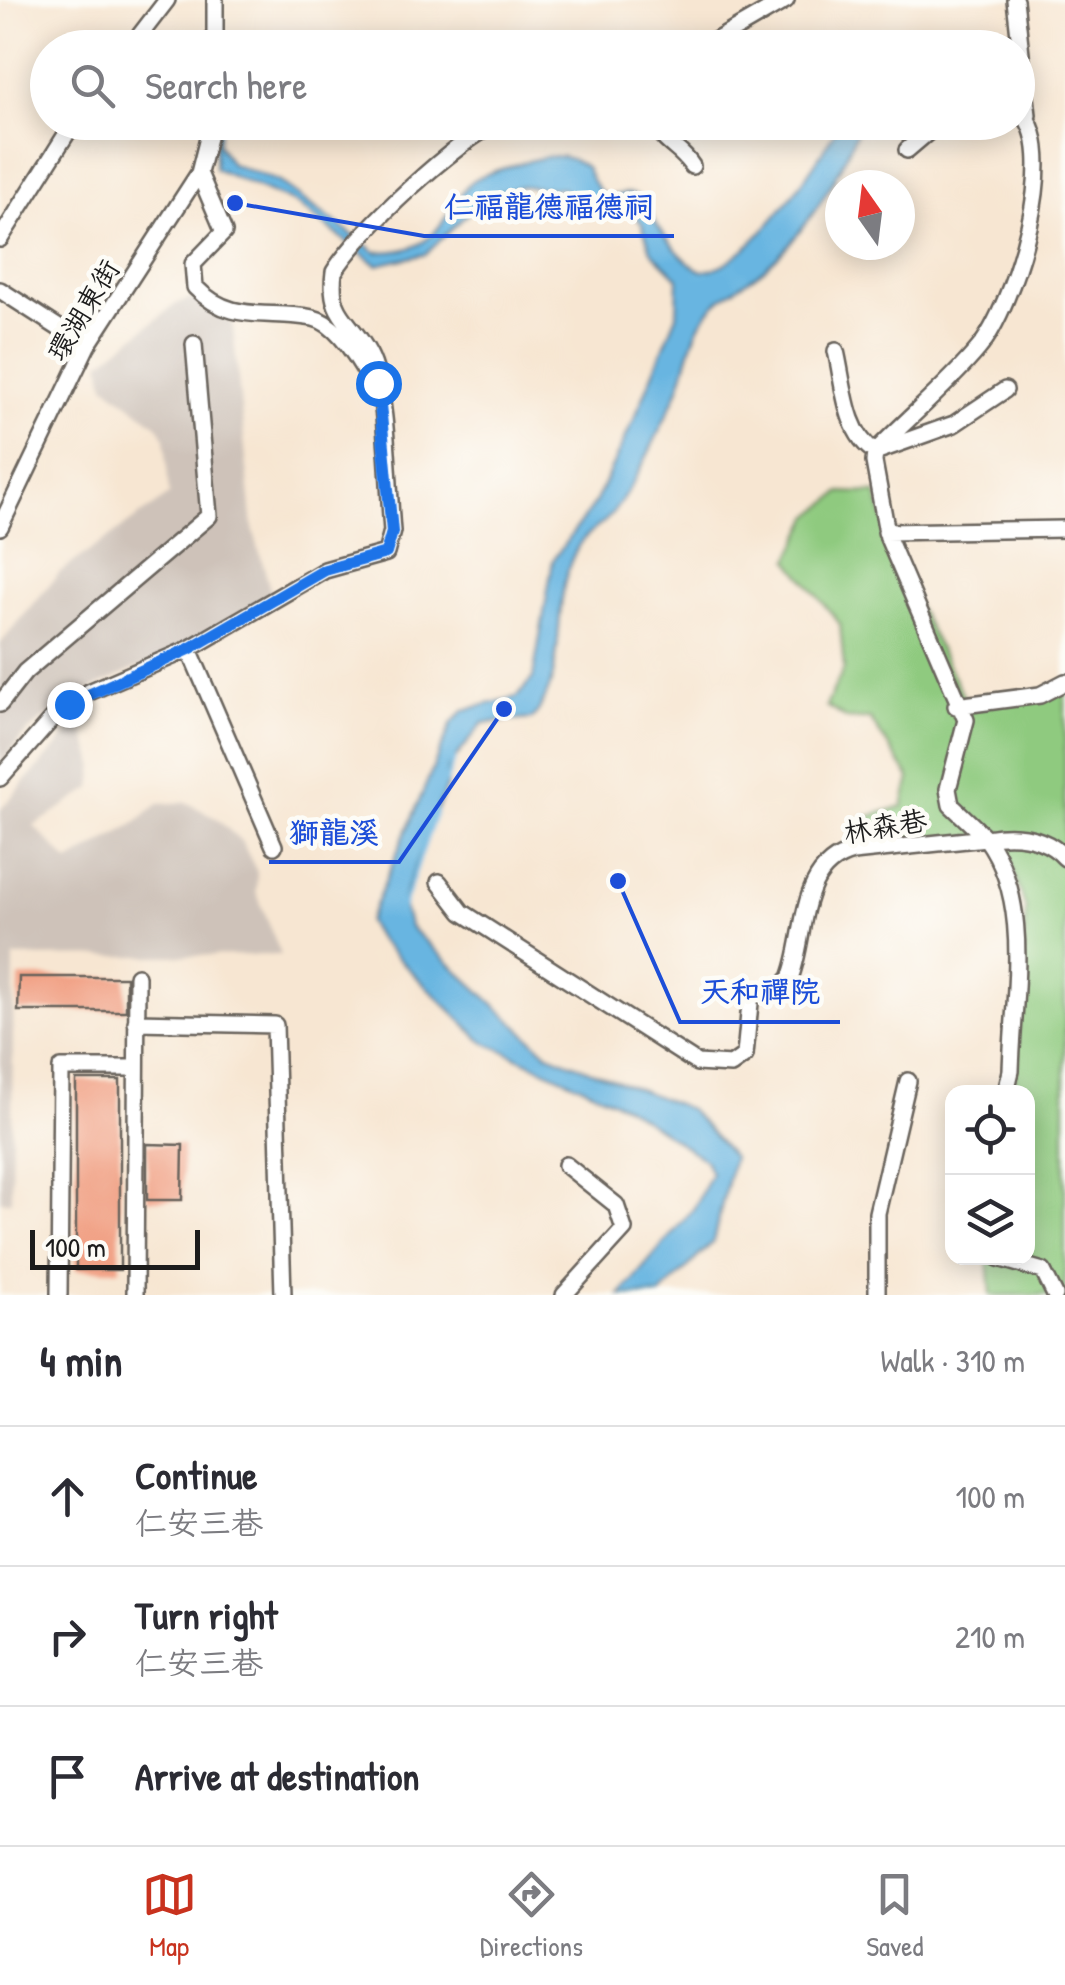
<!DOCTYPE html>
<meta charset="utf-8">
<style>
:root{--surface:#fff;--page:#f2f2f3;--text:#2b2b33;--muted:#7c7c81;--line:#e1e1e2;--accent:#c8321e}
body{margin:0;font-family:"Patrick Hand","LXGW WenKai TC",sans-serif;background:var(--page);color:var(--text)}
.controls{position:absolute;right:30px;bottom:30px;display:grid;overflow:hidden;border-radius:20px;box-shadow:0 5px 25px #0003}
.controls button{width:90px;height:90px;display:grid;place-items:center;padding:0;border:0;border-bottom:2px solid var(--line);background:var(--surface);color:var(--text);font:50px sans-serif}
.compass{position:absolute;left:825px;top:170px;width:90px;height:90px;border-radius:50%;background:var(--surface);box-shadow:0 5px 25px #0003;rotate:346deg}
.scale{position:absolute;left:30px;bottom:25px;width:170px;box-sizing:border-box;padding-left:10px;border:5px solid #1c1c1c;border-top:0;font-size:28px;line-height:35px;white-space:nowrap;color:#1c1c1c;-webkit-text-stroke:8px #fdfcf7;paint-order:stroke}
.stop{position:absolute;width:30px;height:30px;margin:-22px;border:8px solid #1a73e8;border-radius:50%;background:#fff}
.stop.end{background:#1a73e8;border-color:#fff;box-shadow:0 2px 10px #0008}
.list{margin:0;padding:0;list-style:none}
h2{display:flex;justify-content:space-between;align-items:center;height:130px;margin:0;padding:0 40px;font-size:42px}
h2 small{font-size:32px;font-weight:400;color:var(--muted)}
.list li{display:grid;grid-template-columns:65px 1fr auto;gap:30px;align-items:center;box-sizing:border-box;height:140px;padding:0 40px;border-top:2px solid var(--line)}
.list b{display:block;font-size:38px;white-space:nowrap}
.list p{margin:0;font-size:32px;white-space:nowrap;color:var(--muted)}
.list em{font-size:32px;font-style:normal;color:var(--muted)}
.icon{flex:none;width:55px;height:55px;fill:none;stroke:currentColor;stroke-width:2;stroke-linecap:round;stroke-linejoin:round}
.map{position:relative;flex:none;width:1065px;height:1295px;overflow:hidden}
.search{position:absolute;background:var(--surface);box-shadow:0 5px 25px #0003;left:30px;right:30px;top:30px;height:110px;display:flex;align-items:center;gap:25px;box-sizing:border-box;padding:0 35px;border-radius:55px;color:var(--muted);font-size:38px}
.sheet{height:550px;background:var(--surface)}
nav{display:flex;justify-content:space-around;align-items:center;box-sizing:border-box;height:140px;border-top:2px solid var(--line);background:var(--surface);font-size:28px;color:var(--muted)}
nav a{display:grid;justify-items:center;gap:5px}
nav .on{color:var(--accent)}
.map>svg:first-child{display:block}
</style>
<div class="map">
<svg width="1065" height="1295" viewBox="0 0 1065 1295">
<rect width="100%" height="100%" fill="#fdfcf7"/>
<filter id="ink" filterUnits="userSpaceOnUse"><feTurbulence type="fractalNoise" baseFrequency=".01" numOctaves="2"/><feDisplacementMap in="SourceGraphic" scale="20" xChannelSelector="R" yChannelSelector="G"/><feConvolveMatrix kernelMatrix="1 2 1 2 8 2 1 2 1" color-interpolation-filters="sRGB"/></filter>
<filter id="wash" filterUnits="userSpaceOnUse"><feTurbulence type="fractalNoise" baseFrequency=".0048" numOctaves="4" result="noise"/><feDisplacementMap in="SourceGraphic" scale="40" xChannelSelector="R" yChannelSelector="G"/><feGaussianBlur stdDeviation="2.25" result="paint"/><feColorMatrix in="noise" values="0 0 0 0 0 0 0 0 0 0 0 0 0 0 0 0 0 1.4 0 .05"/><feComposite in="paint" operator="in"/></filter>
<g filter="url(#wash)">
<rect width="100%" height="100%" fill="#f7e6d2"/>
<path fill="#cec2b9" d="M192,298L232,317L253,528L272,596L188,645L65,701L22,737L0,765V644L60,572L169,495L165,438L158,426L105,385L101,362L176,304Z
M80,721L95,765L92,788L34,826L69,862L134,824L158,804L186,802L216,818L242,842L257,872L256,891L281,955L14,957L11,1201H0V810Z"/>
<path fill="#8fca7f" stroke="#56734e" stroke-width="2.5" d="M841,492L876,493L901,574L970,709L1065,688V1295H991L988,1258H1028V1092H1014L1026,909L1001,832L846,856L854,821L903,806L910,778L870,719H847L826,706L844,669L840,624L789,560L810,517Z"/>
<path fill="#67b5e1" stroke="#42687e" stroke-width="2.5" d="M215,123H221L218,144L231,164L278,181L376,252C440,253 438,220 470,183C478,174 544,155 557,156C568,156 577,162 586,167C608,219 617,181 641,198C649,203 651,217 657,225C667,240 685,263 702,271C747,270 820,160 839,123H860C839,177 810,229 765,268C746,284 720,294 706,315C688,341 687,373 674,400C656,437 637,482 612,514C602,526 586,533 579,545C546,598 573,671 532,719L483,723L447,769L446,787L404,894L403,905L410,927L548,1054L689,1109L733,1157L713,1242L660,1295H620L694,1208L711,1173L705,1160L625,1106L482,1041L378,939L368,922L452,723L464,710L517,697L533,678L553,560L596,501L636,415L677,315L678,278L651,251L642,224L632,212L594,214L564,189L521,186L497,192L476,205L426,254L377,265L297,204L215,169Z"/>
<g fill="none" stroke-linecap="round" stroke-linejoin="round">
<path stroke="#67b5e1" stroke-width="4" d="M445,783L454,759
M401,911L436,811"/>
</g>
<g id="blocks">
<path fill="#f1a185" d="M19,977H126V1011H18Z
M76,1080H120V1270H76Z
M147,1144L183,1145L182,1200H147Z"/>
</g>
</g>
<g filter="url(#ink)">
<use href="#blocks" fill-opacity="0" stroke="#69635c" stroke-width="2.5"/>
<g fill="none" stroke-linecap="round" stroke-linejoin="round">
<defs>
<path id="minor" d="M1015,0L1028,115
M130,48L167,0
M215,48V0
M703,48L786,0
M1018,110C1065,143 1014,307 978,349C950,383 907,419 875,452L874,462L888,538L966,720L948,789L951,805L986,838C1015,833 1044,835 1065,858
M653,122C666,147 679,146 692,166
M907,150L940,122
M199,173L224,232L193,264L195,287C231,325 269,309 313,318C337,323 359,360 370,380
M0,239L74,122
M0,290L87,346
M836,351C844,384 845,433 875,452L954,424L1005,390
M0,527L87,346L199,173L212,122
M886,532L1065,529
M189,649L274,846
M0,704L25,672L209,516L194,344
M956,706L1040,695L1065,682
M0,778L51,720L89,692L189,649L325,570L386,553L392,531C388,488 388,389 369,354C351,319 328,317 334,272C358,232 456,140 499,122
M439,882L462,912L697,1063L731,1065L745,1055L751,993L782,986L790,978C807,936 797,866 853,852L986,838C1033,903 1013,994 1011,1071L1006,1092
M136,1022L275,1025L283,1295
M998,1258L1043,1271L1055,1295
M59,1295L61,1068H136
M135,1295L137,976
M564,1295L624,1229L616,1205L566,1165
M877,1295V1213L908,1081"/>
</defs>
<use href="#minor" stroke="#69635c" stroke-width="20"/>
<use href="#minor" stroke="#fff" stroke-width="15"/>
</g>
</g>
<g fill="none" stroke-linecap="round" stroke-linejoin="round" filter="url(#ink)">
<path stroke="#1a73e8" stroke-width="12" d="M69,704L189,649L325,570L386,553L392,532L378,383"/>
</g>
<g text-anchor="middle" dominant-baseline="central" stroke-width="9" stroke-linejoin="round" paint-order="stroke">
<g font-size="28" fill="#1c1c1c" stroke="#fdfcf7">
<text transform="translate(83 310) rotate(-59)">環湖東街</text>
<text transform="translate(885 826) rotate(-9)">林森巷</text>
</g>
</g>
<path fill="none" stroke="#1d4ed8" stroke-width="4" d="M235 203L424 236H674M504 709L399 862H269M618 881L680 1022H840"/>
<g fill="#1d4ed8" stroke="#fdfcf7" stroke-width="4">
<circle cx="235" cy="203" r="10"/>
<circle cx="504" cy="709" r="10"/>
<circle cx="618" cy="881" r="10"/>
</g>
<g font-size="30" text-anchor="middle" font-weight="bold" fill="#1d4ed8" stroke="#fdfcf7" stroke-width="9" stroke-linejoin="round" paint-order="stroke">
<text x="549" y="217">仁福龍德福德祠</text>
<text x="334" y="843">獅龍溪</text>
<text x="760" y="1002">天和禪院</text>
</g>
</svg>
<div class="controls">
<button><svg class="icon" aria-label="locate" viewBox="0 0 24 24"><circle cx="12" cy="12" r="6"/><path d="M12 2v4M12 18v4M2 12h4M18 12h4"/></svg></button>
<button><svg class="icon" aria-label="layers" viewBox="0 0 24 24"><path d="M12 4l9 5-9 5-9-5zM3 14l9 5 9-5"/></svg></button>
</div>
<svg class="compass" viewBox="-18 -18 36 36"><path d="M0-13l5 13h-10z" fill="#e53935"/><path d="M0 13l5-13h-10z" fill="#7c7c81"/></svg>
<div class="scale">100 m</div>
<div class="stop" style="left:378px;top:383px"></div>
<div class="stop end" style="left:69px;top:704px"></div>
<div class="search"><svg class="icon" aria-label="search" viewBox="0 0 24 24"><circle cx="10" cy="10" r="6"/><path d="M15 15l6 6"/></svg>Search here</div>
</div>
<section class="sheet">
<h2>4 min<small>Walk · 310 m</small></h2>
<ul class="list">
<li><svg class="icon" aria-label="ahead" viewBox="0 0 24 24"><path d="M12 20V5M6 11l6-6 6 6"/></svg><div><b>Continue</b><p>仁安三巷</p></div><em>100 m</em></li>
<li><svg class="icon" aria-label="right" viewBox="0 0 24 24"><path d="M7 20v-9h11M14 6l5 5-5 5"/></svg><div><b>Turn right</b><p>仁安三巷</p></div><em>210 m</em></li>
<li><svg class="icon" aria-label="arrive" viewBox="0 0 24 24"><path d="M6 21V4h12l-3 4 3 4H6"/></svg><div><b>Arrive at destination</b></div></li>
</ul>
</section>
<nav>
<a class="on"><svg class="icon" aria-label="map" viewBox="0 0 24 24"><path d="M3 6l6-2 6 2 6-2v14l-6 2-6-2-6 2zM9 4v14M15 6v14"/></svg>Map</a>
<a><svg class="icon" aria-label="directions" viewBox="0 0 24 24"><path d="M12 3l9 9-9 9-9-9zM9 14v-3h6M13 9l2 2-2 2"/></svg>Directions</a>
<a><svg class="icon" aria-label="saved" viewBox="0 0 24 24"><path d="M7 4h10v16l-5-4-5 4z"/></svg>Saved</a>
</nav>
